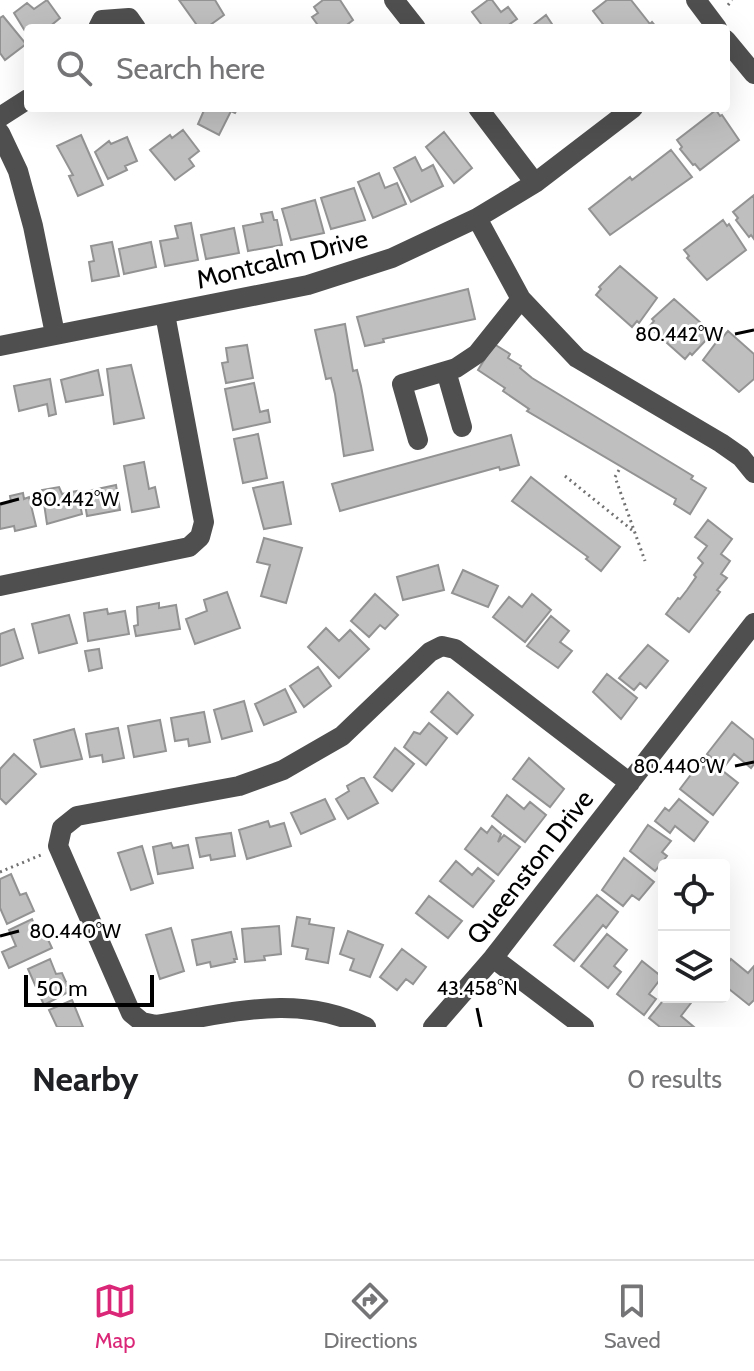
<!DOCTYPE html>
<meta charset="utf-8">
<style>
:root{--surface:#fff;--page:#f6f6f6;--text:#202124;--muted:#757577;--line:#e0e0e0;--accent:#db2777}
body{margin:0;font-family:Cabin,sans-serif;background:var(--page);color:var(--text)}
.controls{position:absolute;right:24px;bottom:24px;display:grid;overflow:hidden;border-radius:8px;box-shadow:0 8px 32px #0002}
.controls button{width:72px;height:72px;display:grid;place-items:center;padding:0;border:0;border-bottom:2px solid var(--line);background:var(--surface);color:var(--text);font:40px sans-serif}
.scale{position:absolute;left:24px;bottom:20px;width:130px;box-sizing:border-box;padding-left:8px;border:4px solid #000;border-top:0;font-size:22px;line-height:28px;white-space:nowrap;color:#000;-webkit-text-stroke:6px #fff;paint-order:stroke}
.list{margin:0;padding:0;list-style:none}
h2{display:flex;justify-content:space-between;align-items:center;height:104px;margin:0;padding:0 32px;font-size:34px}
h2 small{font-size:26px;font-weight:400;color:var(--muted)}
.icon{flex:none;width:44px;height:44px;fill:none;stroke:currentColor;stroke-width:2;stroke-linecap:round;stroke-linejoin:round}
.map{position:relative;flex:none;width:754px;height:1027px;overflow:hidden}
.search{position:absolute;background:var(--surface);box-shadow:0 8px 32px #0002;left:24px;right:24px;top:24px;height:88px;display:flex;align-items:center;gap:20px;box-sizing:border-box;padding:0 28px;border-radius:8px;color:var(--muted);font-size:30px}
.sheet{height:232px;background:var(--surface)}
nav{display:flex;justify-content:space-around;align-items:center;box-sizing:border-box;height:112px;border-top:2px solid var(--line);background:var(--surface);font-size:22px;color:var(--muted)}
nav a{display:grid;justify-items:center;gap:4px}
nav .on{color:var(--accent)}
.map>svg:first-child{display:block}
</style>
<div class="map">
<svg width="754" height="1027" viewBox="0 0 754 1027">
<rect width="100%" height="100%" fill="#fff"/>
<path fill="#bfbfbf" stroke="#939393" stroke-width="2" d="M47,0L60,18L48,28H28V36L14,13L27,3L34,9Z
M179,0H215L224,15L206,28H199Z
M323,0H340L353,20L343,28H320L312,17L318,13L314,7Z
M488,0H492L501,12L508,7L517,19L510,24L512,26L509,28H476L481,24L472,12Z
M607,0H631L650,24L652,22L657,28H606L593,11Z
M546,15L554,27L529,28Z
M3,16L26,44L5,60L0,53V18Z
M205,108H238L235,113L231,111L219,135L198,124Z
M716,110L720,116L722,115L739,140L700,170L695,164L693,165L680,149L682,147L677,140Z
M183,130L199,151L189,159L194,166L175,180L150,150L170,135L172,138Z
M444,132L472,168L454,183L426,147Z
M81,135L103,185L78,196L69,176L73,175L57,146Z
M127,137L137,161L125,166L127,170L108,179L95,152L109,141L111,144Z
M671,150L692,177L610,235L589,209L630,177L632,180Z
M415,157L422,171L433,165L443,186L411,202L394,168Z
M379,173L385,188L397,183L406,204L373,218L358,182Z
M354,188L365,220L331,229L321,198Z
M754,195V239L751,235L749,237L736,220L738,218L733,212Z
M315,200L324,233L291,240L282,209Z
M272,212L274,220H277L282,245L248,251L243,226L263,222L261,214Z
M723,220L727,226L729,224L746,250L707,280L687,258L689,256L684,250Z
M191,223L198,260L165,266L160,241L178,238L175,226Z
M234,228L239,253L206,259L201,235Z
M112,242L119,276L92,281L89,262L94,261L91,246Z
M151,242L156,267L124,274L119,249Z
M620,266L657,298L639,323L637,321L632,327L596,295L601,289L599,287Z
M468,289L475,319L383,339L384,342L365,346L357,317Z
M674,299L710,331L705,337L707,339L692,355L690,353L685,359L649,327L654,321L652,319Z
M345,324L353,371L357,370L361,386L373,450L344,456L335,394L331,378L326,379L315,330Z
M728,331L754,354V379L739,392L703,360L721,336L722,338Z
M494,344L510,354L508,358L521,366L520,368L532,378L693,476L691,479L706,488L690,514L674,504L676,499L527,411L529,409L503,391L505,388L478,370Z
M247,345L253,378L226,383L222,363L228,362L226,348Z
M131,365L144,418L114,424L107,369Z
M98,370L103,395L66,402L61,380Z
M50,379L56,414L49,416L47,404L19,411L14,386Z
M254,383L260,412L268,410L270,422L233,430L225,389Z
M258,434L267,478L243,483L234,439Z
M511,435L519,465L500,470L499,467L340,511L332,484Z
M144,462L149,489L155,487L159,507L132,512L124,466Z
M531,477L620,547L601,571L586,559L588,557L512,501Z
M283,482L291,524L264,529L253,488Z
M116,485L120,510L87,516L83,492Z
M59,487L62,494L77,491L82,514L47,524L42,490Z
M23,493L24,499L29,497L36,526L15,531L14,526L0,529V505L11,502L10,496Z
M708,520L732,539L721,554L730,561L721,574L727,578L717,590L720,592L689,632L666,614L678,598L680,599L687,590L696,577L694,575L703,563L698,558L707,546L695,537Z
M264,538L302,548L286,603L261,596L270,565L257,562Z
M438,565L444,590L403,600L397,577Z
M463,570L498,586L488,607L452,593Z
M227,592L240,628L195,644L186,619L207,611L204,600Z
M375,594L398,615L385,629L380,625L369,637L351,621Z
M532,594L551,610L525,642L493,617L509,597L522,607Z
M159,603V608L176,605L180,629L136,636L134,626L138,625L137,607Z
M107,609L108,614L125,611L129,634L88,641L84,613Z
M69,615L77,643L39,653L32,624Z
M551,616L569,631L560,642L572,651L558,668L527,646Z
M326,628L339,641L350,630L369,649L339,678L308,647Z
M14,629L23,658L0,666V634Z
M648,645L668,661L646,688L640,683L634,690L619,678Z
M99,649L102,668L89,671L85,651Z
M318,667L331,686L304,707L290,686Z
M607,674L637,698L621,719L593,692Z
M285,689L296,712L264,725L255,704Z
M448,692L473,715L457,734L431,712Z
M244,701L252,731L222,739L214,710Z
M204,712L210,742L189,746L188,739L175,741L171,718Z
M160,720L166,751L134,757L128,726Z
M732,722L754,740V764L751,768L734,754L724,767L707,754Z
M429,723L447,738L426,765L404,747L414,732L420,734Z
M118,728L124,758L103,762L102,755L90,757L86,734Z
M74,729L82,759L41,767L34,740Z
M395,748L414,764L392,791L374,777Z
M14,754L36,774L6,804L0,798V769Z
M529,758L564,789L550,807L513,779Z
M709,760L738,783L713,815L680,789L699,764L703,768Z
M361,778H364L378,803L348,819L336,799L349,791L347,786Z
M507,795L524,809L530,802L546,815L525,842L492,816Z
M325,799L335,819L301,834L291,813Z
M679,799L708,822L694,841L675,826L670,833L655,821L665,808L669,811Z
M268,821L270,827L284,823L291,846L247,859L239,830Z
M648,825L671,841L662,852L667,856L655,871L630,851Z
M492,826L501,834L498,842L504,835L520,847L498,875L465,849L481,828L487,833Z
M231,833L235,856L211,860L210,855L200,857L196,838Z
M171,843L173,848L188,845L193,868L158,874L153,847Z
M142,846L153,883L131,890L118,853Z
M624,858L654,882L639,900L632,895L623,906L602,890Z
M456,861L472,875L478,868L494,881L473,907L440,881Z
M11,874L20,895L26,893L34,911L7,924L0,908V879Z
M597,895L618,912L606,928L603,925L574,961L554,945Z
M429,896L462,921L448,938L416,913Z
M297,917L310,919L309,924L334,928L328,963L306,959L308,949L292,946Z
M32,919L38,934L45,933L52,948L9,968L2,952L16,946L9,930Z
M279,926L281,954L264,956L265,960L245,962L242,929Z
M171,928L184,971L160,979L146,935Z
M348,931L383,945L370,977L350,970L354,959L340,954Z
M231,932L237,959H234L235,962L211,967L210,962L197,965L192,940Z
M607,934L627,950L614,966L621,972L608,988L581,966Z
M402,949L426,967L413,984L406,979L397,990L380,977Z
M50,959L56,974L62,973L70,991L44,1005L28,969Z
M731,959L748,973L754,966V1000L749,1005L724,985V969Z
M642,961L662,977L649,994L656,999L644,1015L617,994Z
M666,997H684L691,1003L681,1016L694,1027H660L649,1018Z
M72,1000L83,1027H57L49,1010Z"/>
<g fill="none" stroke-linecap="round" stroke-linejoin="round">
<path stroke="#717171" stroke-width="3" stroke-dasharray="2 4" stroke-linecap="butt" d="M728,5L732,0
M619,470L615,477L645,561
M565,476L632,530
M0,872L41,855"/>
<path stroke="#4f4f4f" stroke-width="20" d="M394,0L416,28
M696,0L717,28
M98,28L102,20L129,18L136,28
M726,40L754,74
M478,108L535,183
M0,117L28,99
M0,133L18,171L33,226L55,334
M477,218L521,299L577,358L721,443L741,457L754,473
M0,346L308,285L392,258L477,218L535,183L633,108
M446,371L462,427
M418,440L402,384L456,368L477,354L521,299
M0,586L189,547L200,537L204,522L165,314
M493,958L584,1027
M366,1027C296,992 229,1014 156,1025L142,1022L131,1013L58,846L62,828L77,816L239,786L283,770L342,736L430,652L442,646L455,649L630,783
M433,1027L493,958L754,623"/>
</g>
<path fill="none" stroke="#000" stroke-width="3" d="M735,334L754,330M0,504L19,499M735,766L754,762M0,936L19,931M477,1008L481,1027"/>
<g text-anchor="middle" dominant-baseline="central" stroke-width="6" stroke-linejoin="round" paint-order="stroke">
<g font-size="26" fill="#000" stroke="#fff">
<text transform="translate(282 259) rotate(-14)">Montcalm Drive</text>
<text transform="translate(530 867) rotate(-52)">Queenston Drive</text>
</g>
</g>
<g font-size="20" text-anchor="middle" fill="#000" stroke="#fff" stroke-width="6" stroke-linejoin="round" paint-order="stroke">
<text x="679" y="341">80.442°W</text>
<text x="75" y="506">80.442°W</text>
<text x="679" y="773">80.440°W</text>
<text x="75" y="938">80.440°W</text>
<text x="477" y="995">43.458°N</text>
</g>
</svg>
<div class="controls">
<button><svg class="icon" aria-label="locate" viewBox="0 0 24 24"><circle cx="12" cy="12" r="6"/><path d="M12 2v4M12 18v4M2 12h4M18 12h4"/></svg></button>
<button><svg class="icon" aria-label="layers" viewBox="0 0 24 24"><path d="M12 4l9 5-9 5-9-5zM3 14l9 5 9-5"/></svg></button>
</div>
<div class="scale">50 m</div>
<div class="search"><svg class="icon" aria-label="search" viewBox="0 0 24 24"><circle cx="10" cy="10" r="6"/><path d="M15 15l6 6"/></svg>Search here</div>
</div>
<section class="sheet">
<h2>Nearby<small>0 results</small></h2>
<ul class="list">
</ul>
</section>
<nav>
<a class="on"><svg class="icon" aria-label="map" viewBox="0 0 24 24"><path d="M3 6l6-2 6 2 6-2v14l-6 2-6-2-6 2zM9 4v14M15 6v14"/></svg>Map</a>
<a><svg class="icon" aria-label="directions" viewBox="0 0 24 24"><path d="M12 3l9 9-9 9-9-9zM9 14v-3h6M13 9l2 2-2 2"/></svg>Directions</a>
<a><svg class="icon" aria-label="saved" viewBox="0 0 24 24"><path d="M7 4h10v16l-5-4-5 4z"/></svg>Saved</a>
</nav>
